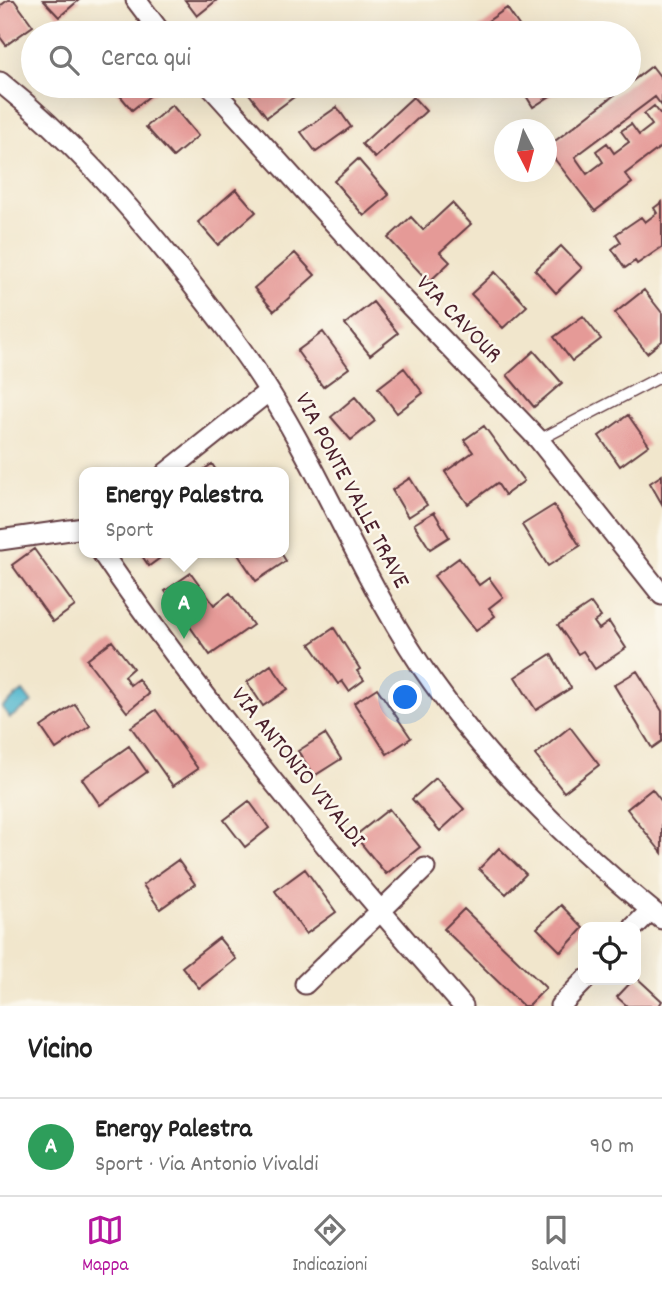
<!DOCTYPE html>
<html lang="it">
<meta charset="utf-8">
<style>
:root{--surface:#fff;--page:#f2f2f2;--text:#222;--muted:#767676;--line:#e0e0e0;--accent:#b5179e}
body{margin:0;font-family:Dekko,sans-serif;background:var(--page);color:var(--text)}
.controls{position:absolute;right:21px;bottom:21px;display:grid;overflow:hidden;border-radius:14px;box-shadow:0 7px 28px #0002}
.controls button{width:63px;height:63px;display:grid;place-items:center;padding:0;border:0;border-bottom:2px solid var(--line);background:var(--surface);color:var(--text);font:35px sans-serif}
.compass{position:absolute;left:494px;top:119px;width:63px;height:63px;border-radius:50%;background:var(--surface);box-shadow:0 7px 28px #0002;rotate:174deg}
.you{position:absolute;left:406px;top:698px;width:24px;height:24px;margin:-18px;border:5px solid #fff;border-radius:50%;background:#1a73e8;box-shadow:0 0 0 10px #1a73e833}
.badge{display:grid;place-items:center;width:46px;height:46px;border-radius:50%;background:var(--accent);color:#fff;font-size:23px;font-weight:700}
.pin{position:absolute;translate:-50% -58px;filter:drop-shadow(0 2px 4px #0008)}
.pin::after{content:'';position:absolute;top:37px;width:24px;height:21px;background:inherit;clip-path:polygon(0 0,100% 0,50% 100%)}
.popup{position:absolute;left:79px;top:467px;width:210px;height:91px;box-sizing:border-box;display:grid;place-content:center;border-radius:14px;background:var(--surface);filter:drop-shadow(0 2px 5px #0005);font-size:23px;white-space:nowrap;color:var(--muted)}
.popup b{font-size:26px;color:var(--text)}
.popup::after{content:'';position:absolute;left:50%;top:100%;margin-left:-14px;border:14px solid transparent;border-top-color:var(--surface)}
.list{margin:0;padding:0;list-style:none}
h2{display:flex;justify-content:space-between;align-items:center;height:91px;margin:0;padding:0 28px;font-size:30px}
h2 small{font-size:23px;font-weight:400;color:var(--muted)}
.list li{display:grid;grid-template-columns:46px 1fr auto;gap:21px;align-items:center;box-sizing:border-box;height:98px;padding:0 28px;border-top:2px solid var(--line)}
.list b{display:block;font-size:26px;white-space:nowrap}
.list p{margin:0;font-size:23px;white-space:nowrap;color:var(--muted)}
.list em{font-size:23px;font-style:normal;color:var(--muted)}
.icon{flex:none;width:38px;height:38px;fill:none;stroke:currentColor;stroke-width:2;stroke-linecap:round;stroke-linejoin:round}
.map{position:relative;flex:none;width:662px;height:1006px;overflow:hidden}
.search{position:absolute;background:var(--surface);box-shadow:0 7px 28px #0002;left:21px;right:21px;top:21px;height:77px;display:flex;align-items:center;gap:18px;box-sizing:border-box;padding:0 24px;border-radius:38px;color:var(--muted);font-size:26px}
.sheet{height:189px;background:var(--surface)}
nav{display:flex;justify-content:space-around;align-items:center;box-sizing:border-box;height:98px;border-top:2px solid var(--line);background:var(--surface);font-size:19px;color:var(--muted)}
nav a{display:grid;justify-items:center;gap:4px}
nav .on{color:var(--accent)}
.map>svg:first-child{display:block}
</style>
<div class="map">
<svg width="662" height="1006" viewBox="0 0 662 1006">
<rect width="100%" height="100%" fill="#fbf7ec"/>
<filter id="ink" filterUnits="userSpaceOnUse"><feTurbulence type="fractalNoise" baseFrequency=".0143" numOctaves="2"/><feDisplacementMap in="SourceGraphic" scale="14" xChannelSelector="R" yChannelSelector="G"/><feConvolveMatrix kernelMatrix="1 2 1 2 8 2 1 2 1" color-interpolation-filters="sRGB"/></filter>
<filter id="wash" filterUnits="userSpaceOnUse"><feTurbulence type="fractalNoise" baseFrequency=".00686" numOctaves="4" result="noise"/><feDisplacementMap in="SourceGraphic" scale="28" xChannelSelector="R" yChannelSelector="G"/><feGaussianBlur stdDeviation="1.57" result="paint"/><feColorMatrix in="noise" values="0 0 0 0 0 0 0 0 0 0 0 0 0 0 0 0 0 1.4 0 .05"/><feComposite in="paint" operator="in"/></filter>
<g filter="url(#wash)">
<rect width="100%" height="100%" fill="#f1e6cc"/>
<path fill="#4fb6cd" stroke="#4c6a7c" stroke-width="2" d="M23,691L32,703L10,718L2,707Z"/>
<g id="blocks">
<path fill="#e59a97" d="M8,0H14L33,26L6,45L0,37V6Z
M43,0H79L59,17Z
M185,0H217L197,16Z
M507,8L524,33H482L478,28Z
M652,66L662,79V106L655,97L575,157L587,174L603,162L596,151L607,143L614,153L629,142L621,131L631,124L639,135L652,125L644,114L654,106L662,116V146L625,174L632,183L595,211L546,148Z
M112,86H162L132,110Z
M243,86H298L302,91L267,117Z
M448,86H472L455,96Z
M520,86H566L533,107Z
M413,97L426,111L375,158L362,144Z
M172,105L198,136L173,157L146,127Z
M337,107L351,127L316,152L301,132Z
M358,159L389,195L364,216L334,181Z
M236,189L256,212L218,245L198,222Z
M662,202V247L637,264L635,261L625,268L612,249L621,242L616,234L641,217L645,222L657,213L654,208Z
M452,203L471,224L440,252L450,262L429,282L388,238L411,217L423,230Z
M561,246L582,268L556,293L535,270Z
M295,253L315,275L274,311L254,288Z
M495,272L527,306L503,328L471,294Z
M644,290L662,313V341L647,353L615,313Z
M373,302L398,333L370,355L345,324Z
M583,316L601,339L572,361L554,337Z
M323,332L349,368L323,387L297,351Z
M534,351L562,383L534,407L507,375Z
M404,368L423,393L397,413L378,388Z
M355,397L375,421L351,440L331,417Z
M628,415L649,445L620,466L599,436Z
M484,426L524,481L505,495L497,483L468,504L445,472L473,452L464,440Z
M212,464L218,473H199Z
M662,475V504L650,483Z
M410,478L427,505L408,517L392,490Z
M554,505L580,546L548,566L522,525Z
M434,512L449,537L430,549L414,524Z
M34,549L75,606L53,622L12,565Z
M140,553H167L149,566Z
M237,553H281L286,561L256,581Z
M459,558L479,585L489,578L503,597L489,608L495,616L476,631L434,576Z
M191,573L214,605L230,593L253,625L210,655L165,591Z
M591,603L601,617L594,622L599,629L609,622L626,648L595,669L583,651L578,654L558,625Z
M334,628L360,669L357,671L364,680L349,691L342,681L338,684L310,644Z
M112,641L133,668L124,676L130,685L138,679L149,694L127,712L87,660Z
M551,654L571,688L536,710L515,677Z
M271,665L288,689L263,706L247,682Z
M637,671L662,711V741L652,748L614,685Z
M377,688L411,738L387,754L354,703Z
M75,704L90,726L56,749L41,727Z
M156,710L198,769L173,786L131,727Z
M570,727L599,765L564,792L535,755Z
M325,734L341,759L314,776L298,751Z
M129,746L147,772L100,805L82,779Z
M436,778L464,809L440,831L412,799Z
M652,789L662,802V853L627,809Z
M249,801L269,828L245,847L224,820Z
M389,809L420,847L386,874L355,836Z
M499,848L526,874L506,894L479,869Z
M178,860L195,884L160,909L143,885Z
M305,869L336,912L306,934L275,891Z
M561,905L583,928L561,952L537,928Z
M464,909L546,988L528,1006H523L444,929Z
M219,938L236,959L199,988L182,967Z
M636,977L662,1001L659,1006H627L617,997Z"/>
</g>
</g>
<g filter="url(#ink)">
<use href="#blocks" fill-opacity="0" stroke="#633d43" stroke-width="2"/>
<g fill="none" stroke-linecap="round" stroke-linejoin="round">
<defs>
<path id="lane" d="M539,440L662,376"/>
<path id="street" d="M136,0L161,33
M0,82C69,137 128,204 183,273C213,311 243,349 269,391C328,485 368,592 433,683C496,772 577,850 662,919
M210,86L392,287L539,440L662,595
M166,473L269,391
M0,540L84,528
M102,553C211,712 336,861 463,1006
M634,927L651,910
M305,984L425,868
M560,1006L585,980"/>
</defs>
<use href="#lane" stroke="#633d43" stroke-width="13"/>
<use href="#street" stroke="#633d43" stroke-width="23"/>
<use href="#lane" stroke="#fff" stroke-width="10"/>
<use href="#street" stroke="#fff" stroke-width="19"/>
</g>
</g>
<g text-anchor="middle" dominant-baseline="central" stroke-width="5" stroke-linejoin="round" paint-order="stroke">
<g font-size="24" fill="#4a1f2b" stroke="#fbf7ec">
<text transform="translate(458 320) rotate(46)">VIA CAVOUR</text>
<text transform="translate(351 491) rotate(62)">VIA PONTE VALLE TRAVE</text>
<text transform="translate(297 768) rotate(51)">VIA ANTONIO VIVALDI</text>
</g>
</g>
</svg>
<div class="controls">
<button><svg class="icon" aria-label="locate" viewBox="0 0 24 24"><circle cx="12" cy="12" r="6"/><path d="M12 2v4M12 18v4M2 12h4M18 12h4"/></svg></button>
</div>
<svg class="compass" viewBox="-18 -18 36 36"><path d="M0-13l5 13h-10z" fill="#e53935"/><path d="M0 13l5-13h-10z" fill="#767676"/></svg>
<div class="you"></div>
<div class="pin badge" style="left:184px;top:639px;background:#2e9e5b">A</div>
<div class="popup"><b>Energy Palestra</b>Sport</div>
<div class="search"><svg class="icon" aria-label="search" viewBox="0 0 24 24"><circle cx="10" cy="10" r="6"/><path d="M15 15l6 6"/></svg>Cerca qui</div>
</div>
<section class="sheet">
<h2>Vicino<small></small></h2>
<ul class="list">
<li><span class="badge" style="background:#2e9e5b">A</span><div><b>Energy Palestra</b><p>Sport · Via Antonio Vivaldi</p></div><em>90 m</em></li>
</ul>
</section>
<nav>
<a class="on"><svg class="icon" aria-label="map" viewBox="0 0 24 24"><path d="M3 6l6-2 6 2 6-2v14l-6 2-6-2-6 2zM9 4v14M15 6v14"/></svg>Mappa</a>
<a><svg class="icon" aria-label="directions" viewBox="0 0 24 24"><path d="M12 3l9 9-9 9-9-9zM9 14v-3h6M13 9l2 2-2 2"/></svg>Indicazioni</a>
<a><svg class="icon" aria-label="saved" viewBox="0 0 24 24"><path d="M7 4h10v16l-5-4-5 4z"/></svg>Salvati</a>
</nav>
